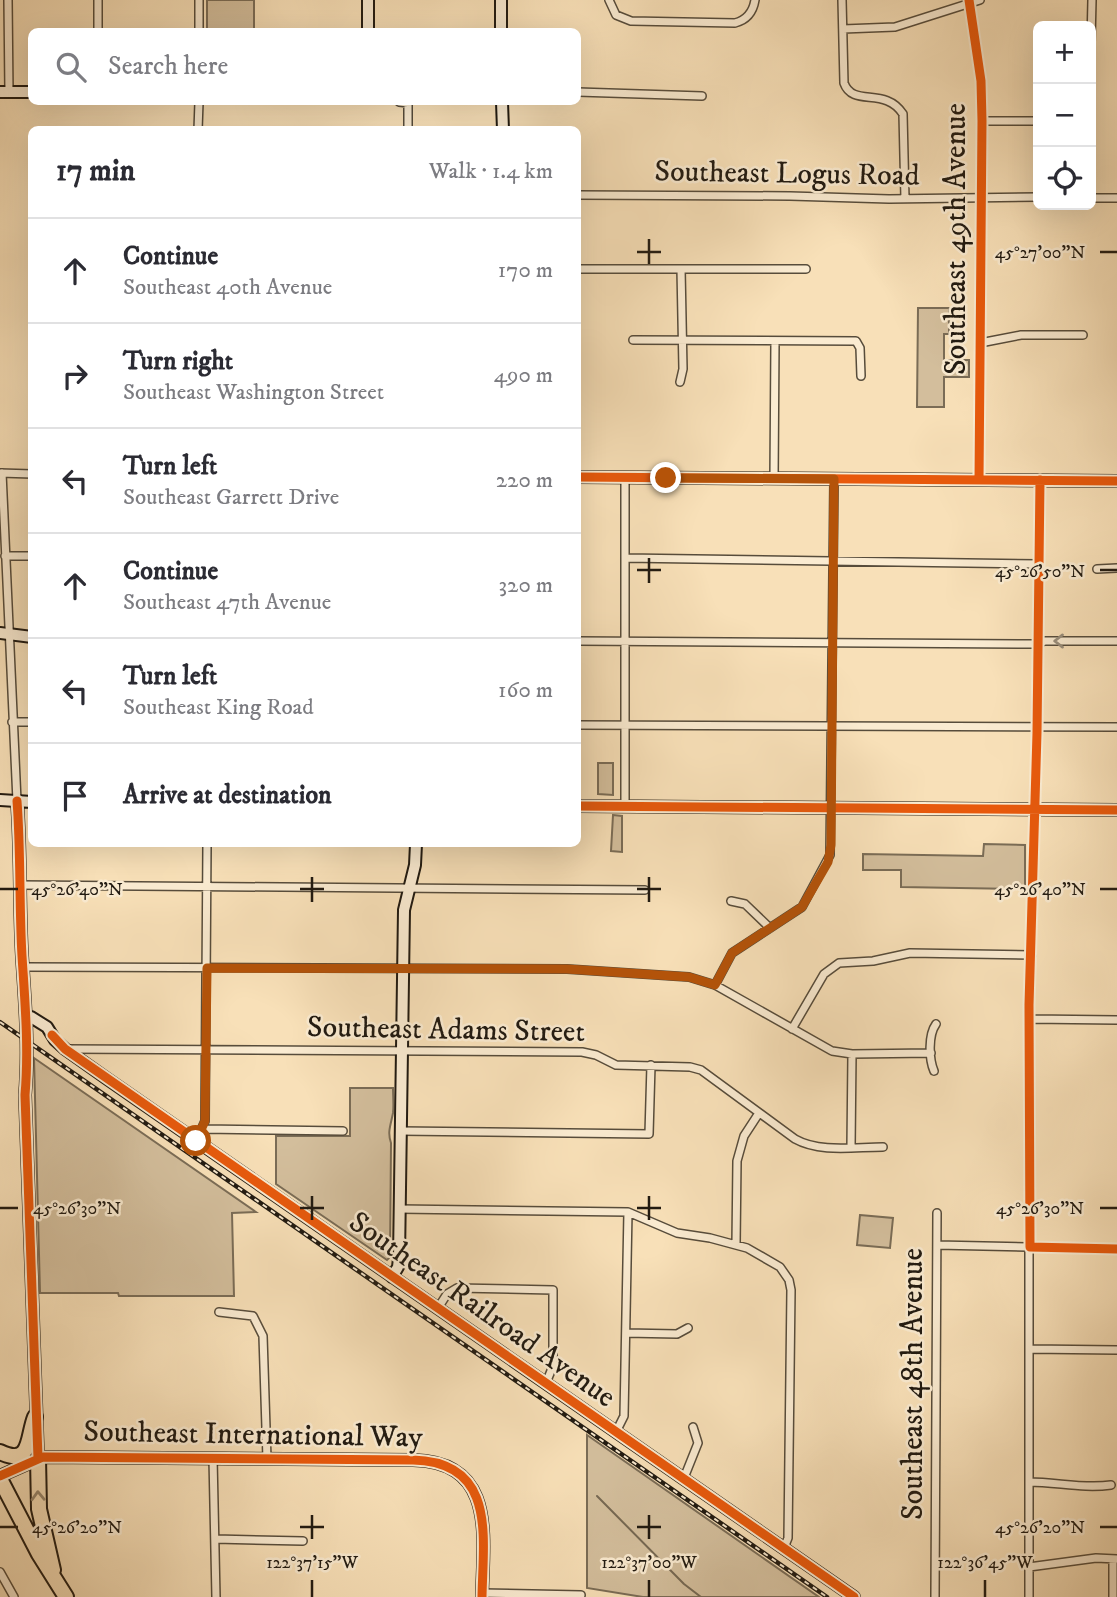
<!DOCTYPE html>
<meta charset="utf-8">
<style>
:root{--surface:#fff;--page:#f7f7f7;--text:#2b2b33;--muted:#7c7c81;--line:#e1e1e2}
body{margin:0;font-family:"IM FELL DW Pica",serif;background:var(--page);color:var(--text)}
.controls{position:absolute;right:21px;top:21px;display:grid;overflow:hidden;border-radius:10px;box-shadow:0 7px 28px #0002}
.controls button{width:63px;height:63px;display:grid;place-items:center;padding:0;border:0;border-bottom:2px solid var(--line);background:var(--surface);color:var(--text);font:35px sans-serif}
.stop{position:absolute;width:21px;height:21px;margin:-16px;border:5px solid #b45309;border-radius:50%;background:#fff}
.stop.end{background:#b45309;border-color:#fff;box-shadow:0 2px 7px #0008}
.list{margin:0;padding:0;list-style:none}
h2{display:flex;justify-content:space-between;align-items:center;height:91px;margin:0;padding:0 28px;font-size:30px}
h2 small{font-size:23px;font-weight:400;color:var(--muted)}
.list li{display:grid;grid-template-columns:46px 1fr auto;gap:21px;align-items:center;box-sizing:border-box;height:105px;padding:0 28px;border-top:2px solid var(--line)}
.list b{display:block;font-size:26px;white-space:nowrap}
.list p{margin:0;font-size:23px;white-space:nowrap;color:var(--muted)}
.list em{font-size:23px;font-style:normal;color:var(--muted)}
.icon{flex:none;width:38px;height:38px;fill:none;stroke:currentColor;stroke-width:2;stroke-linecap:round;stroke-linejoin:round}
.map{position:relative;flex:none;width:1117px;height:1597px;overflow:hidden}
.search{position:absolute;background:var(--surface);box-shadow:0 7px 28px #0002;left:28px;top:28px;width:553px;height:77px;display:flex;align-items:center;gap:18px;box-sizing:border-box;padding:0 24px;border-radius:10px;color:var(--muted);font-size:26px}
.panel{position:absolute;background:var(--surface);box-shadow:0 7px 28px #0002;left:28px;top:126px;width:553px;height:721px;border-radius:10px}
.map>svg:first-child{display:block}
</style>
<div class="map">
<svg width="1117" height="1597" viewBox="0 0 1117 1597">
<rect width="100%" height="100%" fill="#f8e0b8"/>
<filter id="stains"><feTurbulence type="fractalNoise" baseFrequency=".00286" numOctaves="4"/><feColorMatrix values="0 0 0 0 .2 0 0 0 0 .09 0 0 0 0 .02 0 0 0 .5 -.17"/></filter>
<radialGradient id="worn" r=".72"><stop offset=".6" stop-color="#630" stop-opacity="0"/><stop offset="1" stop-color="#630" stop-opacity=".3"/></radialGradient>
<path fill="#d3be9c" stroke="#7a6c56" stroke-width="2" d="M207,0H254V31H207Z
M918,308H949V334H944V360H969V377H944V407H917Z
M598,763H613V795L598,794Z
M613,815L622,816V852L611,851Z
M984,844L1025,845V889L901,887V870H863V854L983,856Z
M34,1058L256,1212L232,1213L234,1296H119L118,1293H40Z
M350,1088H393C393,1096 394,1106 393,1113C391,1124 387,1132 391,1143L390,1257L387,1260L276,1184V1136H350Z
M860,1215L893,1218L890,1248L857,1245Z
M587,1435L819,1597H643L587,1588Z"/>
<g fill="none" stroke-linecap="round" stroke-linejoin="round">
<path stroke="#766953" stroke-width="2" d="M597,1496L684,1584L701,1597"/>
<defs>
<path id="street" d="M8,0L9,92
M609,0L616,15L631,21L735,23C747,20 753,12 755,0
M842,0L844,83C853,108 885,86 903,114L905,199
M969,0L981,81L982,121L979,480
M843,29L895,27L980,0
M98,32V0
M199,32V0
M1091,42L1092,0
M578,92L702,96
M399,102L408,103V130
M982,121H1038
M198,130L199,102
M578,195L790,196L889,199L1038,197
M1091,198H1117
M578,269H806
M633,340L856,341L860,348L861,376
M980,343L1021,335H1083
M680,382L683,369L681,269
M0,473L32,474
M2,473L17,801
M774,479L775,341
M5,556H32
M625,558L1038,564
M1097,569L1117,568
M578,641L1034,644L1045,641H1117
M12,722H32
M578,725L1117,727
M625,806V477
M20,885L645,890
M731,901L745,904L770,928
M23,967L567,969L689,977L715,985L832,1051L852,1054L931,1053
M715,985L732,953L802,907L830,855L834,479
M1030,1019L1117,1020
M792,1029L824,974L839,963L873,961L910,953L1032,955
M67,1049L582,1052L596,1055L616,1065L690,1067L701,1070L795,1139C820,1153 854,1147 883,1147
M934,1071C929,1059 928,1035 936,1024
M203,1129L343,1131
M400,1131L649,1134L651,1065
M196,1141L205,1121L207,844
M851,1147L852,1054
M399,1209L628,1212L677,1233L710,1238L747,1248L780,1267L789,1280L791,1290L788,1538L784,1548
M736,1244L737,1161L744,1136L759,1113
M937,1245L1117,1249
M438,1308L447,1294L457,1288L553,1290V1366L546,1383
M219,1312L253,1316L263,1336L267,1459
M626,1333L677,1334L688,1328
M1029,1349L1117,1350
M616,1432L624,1416L628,1212
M213,1458L216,1597
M684,1478L698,1443L693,1427
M1029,1482C1057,1482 1083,1489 1111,1485
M215,1539L303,1541
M1113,1559V1597
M1029,1567L1096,1558L1117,1559
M0,1572L14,1597
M482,1593L581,1595
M935,1597L937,1213
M1029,1597V1005L1037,733L1040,480"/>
<path id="secondary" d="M368,0V32
M501,0V32
M0,92H32
M502,102L503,130
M578,477L1117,481
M0,633L32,637
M0,800L32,802
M17,801C21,853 19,905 22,956C25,1003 29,1048 25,1095L38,1458
M578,806L1117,810
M26,1020L31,1017L47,1027L55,1040L65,1049L106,1078L854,1597
M392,1277L398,1267L399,1258L404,910L415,865L416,844
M0,1476L43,1457L413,1460C497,1462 483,1537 482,1597"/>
<path id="highway" d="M0,1452C32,1467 27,1437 35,1417
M38,1458L39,1509L53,1570
M0,1479L39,1554L66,1597"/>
</defs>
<use href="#street" stroke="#574c3b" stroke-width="10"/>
<use href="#secondary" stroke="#211a11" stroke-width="14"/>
<use href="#highway" stroke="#211a11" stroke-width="18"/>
<use href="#street" stroke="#faebd1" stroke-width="7"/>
<use href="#secondary" stroke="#faebd1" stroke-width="10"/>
<use href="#highway" stroke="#f8e0b8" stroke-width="14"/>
<defs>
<path id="rail" d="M0,1022L827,1597"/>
</defs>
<use href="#rail" stroke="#211a11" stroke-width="4.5"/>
<use href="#rail" stroke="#faebd1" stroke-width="2" stroke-dasharray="5" stroke-linecap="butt"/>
<defs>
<path id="cycleway" d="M969,0L981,81L982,121L979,480
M578,477L1117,481
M1040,480L1037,733L1029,1005L1030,1247L1117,1249
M17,801C21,853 19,905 22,956C25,1003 29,1048 25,1095L38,1458
M578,806L1117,810
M52,1035L65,1049L854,1597
M0,1476L43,1457L413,1460C497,1462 483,1537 482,1597"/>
</defs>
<use href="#cycleway" stroke="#faebd1" stroke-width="13"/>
<use href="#cycleway" stroke="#e8590c" stroke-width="9"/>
</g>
<defs><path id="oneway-chevron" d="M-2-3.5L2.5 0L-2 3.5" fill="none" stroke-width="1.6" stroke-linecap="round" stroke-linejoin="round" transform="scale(1.75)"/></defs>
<use stroke="#988d7b" href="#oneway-chevron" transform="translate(1059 641) rotate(-180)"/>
<use stroke="#97876d" href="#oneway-chevron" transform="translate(38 1496) rotate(-92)"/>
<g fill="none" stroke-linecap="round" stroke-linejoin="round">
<path stroke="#b45309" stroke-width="9" d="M196,1141L205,1121L207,968L567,969L689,977L715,985L732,953L802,907L828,862L831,845L834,479L666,478"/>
</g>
<path fill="none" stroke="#211a11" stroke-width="2.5" d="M649,239V264M637,252H661M1100,252H1117M649,558V583M637,570H661M1100,570H1117M312,877V902M649,877V902M0,889H18M300,889H324M637,889H661M1100,889H1117M312,1196V1220M649,1196V1220M0,1208H18M300,1208H324M637,1208H661M1100,1208H1117M312,1515V1539M649,1515V1539M0,1527H18M300,1527H324M637,1527H661M1100,1527H1117M312,1580V1597M649,1580V1597M985,1580V1597"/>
<g text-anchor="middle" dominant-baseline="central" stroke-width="5" stroke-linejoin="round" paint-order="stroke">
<g font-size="30" fill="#211a11" stroke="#faebd1">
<text transform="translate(787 174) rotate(1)">Southeast Logus Road</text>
<text transform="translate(956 239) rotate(-90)">Southeast 49th Avenue</text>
<text transform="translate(446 1030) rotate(1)">Southeast Adams Street</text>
<text transform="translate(482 1310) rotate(35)">Southeast Railroad Avenue</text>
<text transform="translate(913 1384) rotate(-90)">Southeast 48th Avenue</text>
<text transform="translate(253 1435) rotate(1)">Southeast International Way</text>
</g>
</g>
<g font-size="18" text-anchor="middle" fill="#211a11" stroke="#faebd1" stroke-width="5" stroke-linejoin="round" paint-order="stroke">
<text x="1040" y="258">45°27'00"N</text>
<text x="1040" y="577">45°26'50"N</text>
<text x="77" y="895">45°26'40"N</text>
<text x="1040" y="895">45°26'40"N</text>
<text x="77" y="1214">45°26'30"N</text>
<text x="1040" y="1214">45°26'30"N</text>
<text x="77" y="1533">45°26'20"N</text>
<text x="1040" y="1533">45°26'20"N</text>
<text x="312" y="1568">122°37'15"W</text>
<text x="649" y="1568">122°37'00"W</text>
<text x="985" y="1568">122°36'45"W</text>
</g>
<rect width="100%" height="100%" filter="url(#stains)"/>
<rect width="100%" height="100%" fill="url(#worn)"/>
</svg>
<div class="controls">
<button>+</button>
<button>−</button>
<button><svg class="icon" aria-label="locate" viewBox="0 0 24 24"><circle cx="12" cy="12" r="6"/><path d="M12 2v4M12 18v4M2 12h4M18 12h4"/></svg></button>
</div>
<div class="stop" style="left:196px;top:1141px"></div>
<div class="stop end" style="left:666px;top:478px"></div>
<div class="search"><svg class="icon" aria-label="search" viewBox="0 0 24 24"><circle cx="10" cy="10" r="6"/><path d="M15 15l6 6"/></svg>Search here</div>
<section class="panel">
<h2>17 min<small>Walk · 1.4 km</small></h2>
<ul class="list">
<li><svg class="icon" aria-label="ahead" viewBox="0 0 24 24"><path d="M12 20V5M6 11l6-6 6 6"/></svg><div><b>Continue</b><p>Southeast 40th Avenue</p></div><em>170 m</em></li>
<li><svg class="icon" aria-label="right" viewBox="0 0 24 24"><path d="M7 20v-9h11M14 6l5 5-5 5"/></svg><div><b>Turn right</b><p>Southeast Washington Street</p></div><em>490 m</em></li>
<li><svg class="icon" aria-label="left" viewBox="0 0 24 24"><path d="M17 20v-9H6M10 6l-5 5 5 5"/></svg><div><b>Turn left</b><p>Southeast Garrett Drive</p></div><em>220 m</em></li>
<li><svg class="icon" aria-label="ahead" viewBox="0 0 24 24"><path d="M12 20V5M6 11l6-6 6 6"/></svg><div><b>Continue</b><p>Southeast 47th Avenue</p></div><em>320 m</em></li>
<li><svg class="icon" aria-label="left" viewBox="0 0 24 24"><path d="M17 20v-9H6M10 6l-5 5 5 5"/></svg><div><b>Turn left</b><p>Southeast King Road</p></div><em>160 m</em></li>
<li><svg class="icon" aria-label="arrive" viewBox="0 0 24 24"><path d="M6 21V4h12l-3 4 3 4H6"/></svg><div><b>Arrive at destination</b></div></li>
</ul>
</section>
</div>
